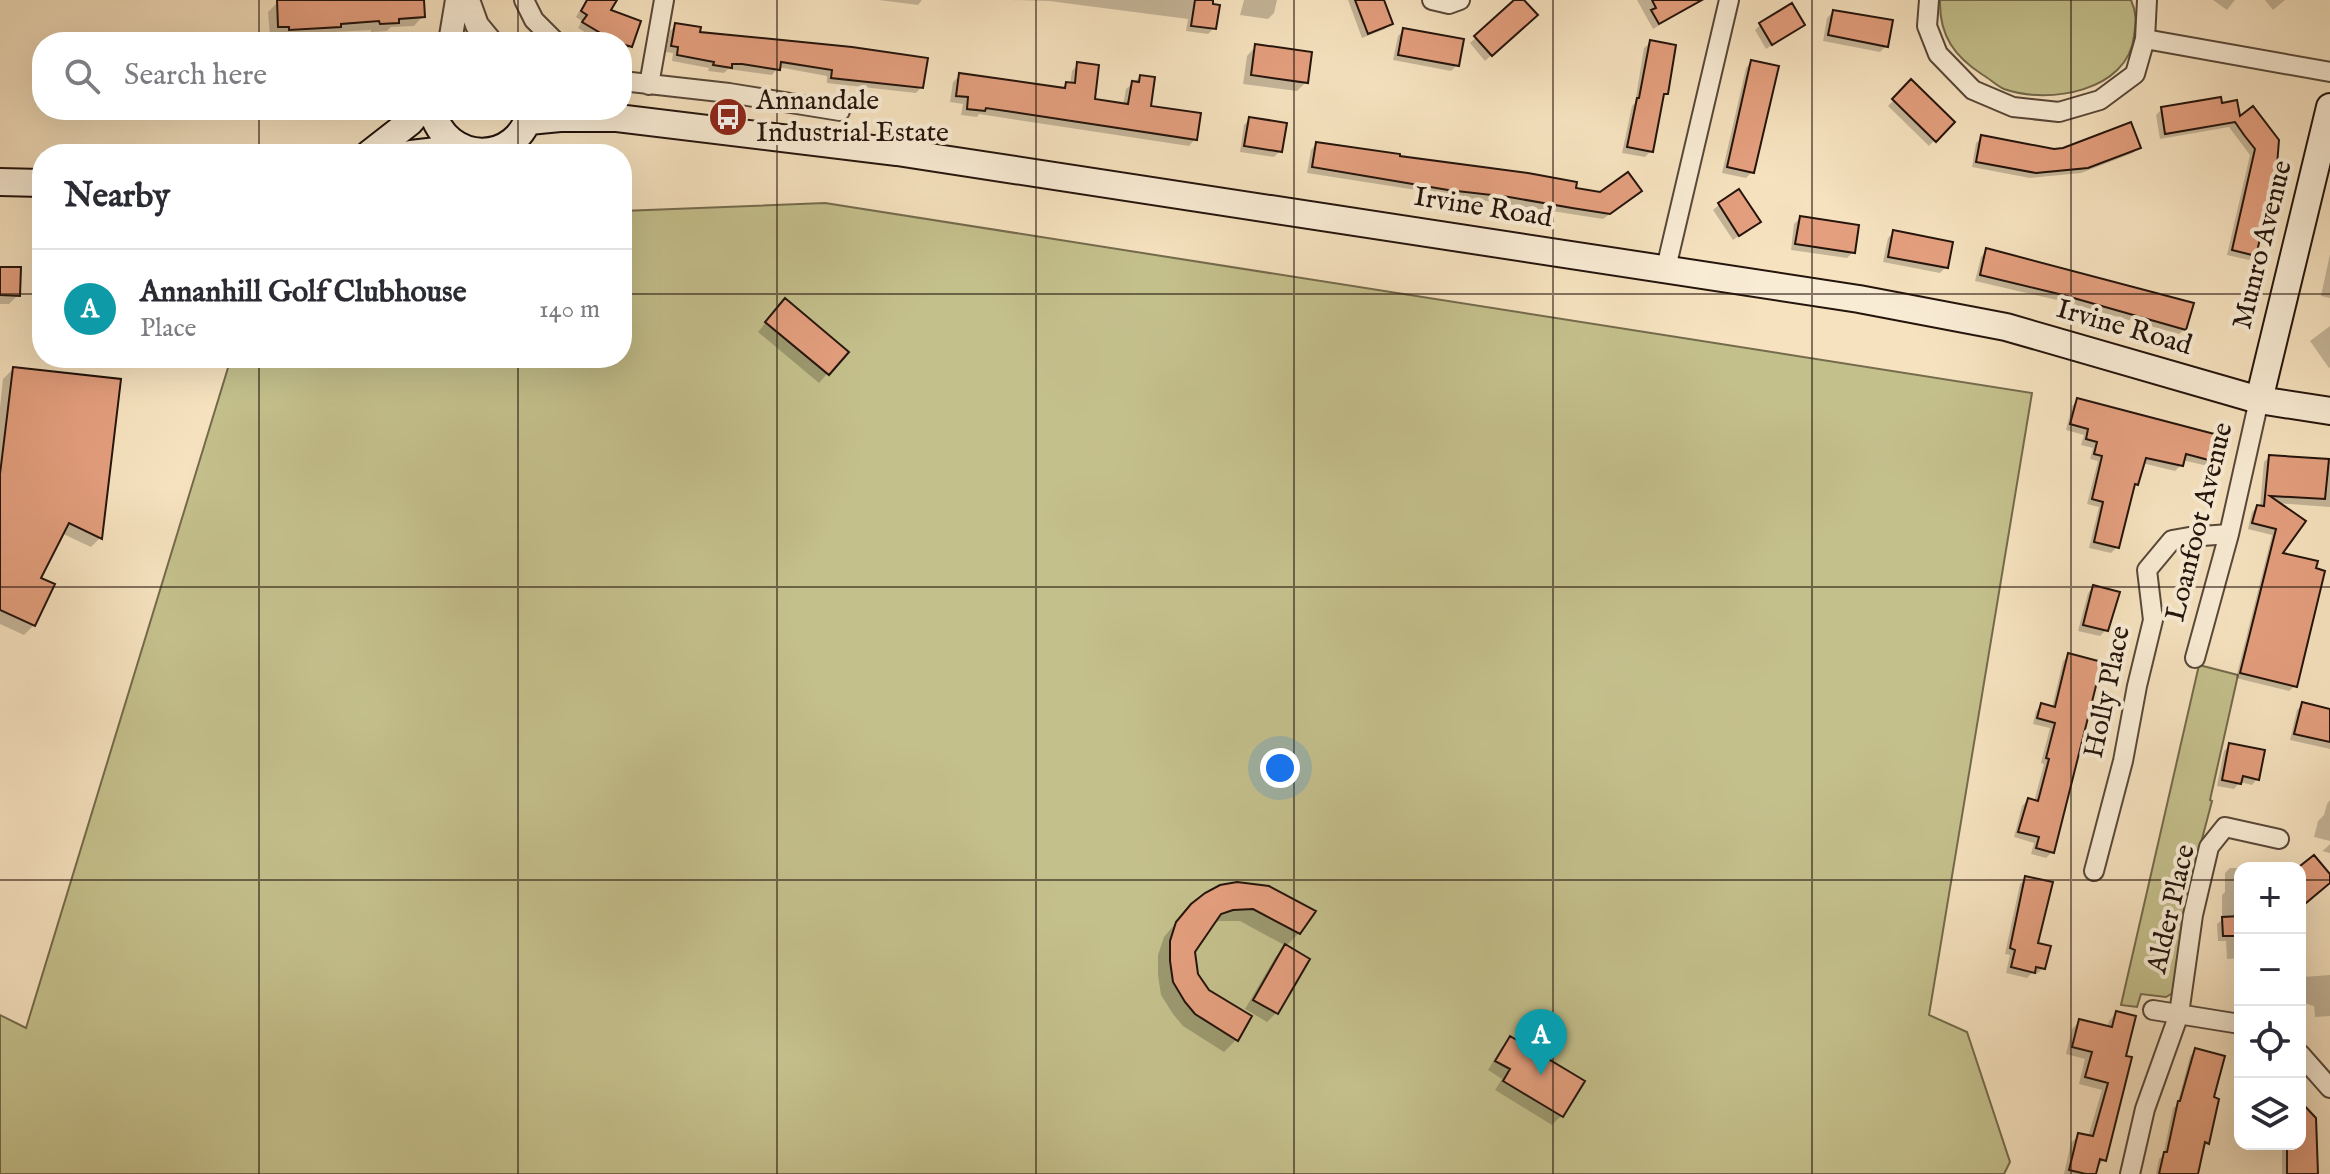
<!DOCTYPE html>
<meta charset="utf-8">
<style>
:root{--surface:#fff;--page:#f7f7f7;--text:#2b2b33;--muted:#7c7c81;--line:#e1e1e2;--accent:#8f2418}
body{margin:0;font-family:"IM FELL English",serif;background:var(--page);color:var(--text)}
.controls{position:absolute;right:24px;bottom:24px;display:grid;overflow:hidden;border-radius:16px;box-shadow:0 8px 32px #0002}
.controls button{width:72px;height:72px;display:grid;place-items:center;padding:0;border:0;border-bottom:2px solid var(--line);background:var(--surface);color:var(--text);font:40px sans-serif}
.you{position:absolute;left:1280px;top:768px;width:28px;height:28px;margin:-20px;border:6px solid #fff;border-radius:50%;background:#1a73e8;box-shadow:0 0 0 12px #1a73e833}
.badge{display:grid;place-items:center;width:52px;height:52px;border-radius:50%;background:var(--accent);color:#fff;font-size:26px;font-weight:700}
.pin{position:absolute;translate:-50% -66px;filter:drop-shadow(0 2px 4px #0008)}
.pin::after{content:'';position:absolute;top:42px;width:28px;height:24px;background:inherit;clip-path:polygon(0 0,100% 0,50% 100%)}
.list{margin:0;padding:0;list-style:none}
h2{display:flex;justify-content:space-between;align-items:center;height:104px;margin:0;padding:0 32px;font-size:34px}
h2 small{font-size:26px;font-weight:400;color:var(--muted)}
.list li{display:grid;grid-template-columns:52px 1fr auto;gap:24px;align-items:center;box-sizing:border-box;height:120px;padding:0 32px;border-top:2px solid var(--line)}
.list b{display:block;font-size:30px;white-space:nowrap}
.list p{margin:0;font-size:26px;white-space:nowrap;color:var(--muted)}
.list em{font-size:26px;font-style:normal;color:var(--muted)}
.icon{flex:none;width:44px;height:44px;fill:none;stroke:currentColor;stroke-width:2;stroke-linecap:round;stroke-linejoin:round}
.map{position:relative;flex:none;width:2330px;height:1174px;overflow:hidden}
.search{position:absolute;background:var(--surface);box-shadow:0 8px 32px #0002;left:32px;top:32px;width:600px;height:88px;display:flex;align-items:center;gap:20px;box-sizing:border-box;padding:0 28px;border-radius:32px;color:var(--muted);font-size:30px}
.panel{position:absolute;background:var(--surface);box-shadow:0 8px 32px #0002;left:32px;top:144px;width:600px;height:224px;border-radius:32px}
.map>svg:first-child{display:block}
</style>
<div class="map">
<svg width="2330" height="1174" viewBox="0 0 2330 1174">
<rect width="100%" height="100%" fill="#f6e2bf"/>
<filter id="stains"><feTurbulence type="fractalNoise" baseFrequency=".0025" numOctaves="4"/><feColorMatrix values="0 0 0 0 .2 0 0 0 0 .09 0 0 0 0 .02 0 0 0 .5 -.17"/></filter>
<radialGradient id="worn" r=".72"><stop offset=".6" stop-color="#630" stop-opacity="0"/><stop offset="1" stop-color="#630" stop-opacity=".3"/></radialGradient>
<path fill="#c4c08c" stroke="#746a4c" stroke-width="2" d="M1940,0H2131C2137,13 2136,22 2134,36C2128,91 2049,105 2004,89C1997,86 1990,79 1983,75C1955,57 1939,36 1940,0Z
M825,203L2032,393L1929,1015L1967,1032L2010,1162L2004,1174H0V1015L26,1028L231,358H622V211Z
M2199,665L2238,675L2210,800L2212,801L2186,900L2178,990L2166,997L2141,994L2137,1007L2121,1005Z"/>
<path fill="#0003" d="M310,0H422L423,16L414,26L391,27L387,31L371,32V30L334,32L330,36L280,38V35L270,36L268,12L278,2Z
M586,0H603L630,46L624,52L622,51V42H601L578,28L582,21L576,17Z
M879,0H922L918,5Z
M1012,0H1211L1214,28L1208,34L1186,31L1188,19L1049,1Z
M1244,0H1277L1274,13L1268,19L1240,15Z
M1348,0H1382L1391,23L1385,29L1362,38Z
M1517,0H1521L1535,15L1485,61L1470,43Z
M1637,0H1679L1684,9L1678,14L1653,29Z
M2213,0H2235L2227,10Z
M2265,0H2285L2273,10Z
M1833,12L1886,46L1880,52L1823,41L1827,18Z
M1761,24L1802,25L1766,49L1755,30Z
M676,25L697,34L921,87L916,93L827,83V76L778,67L772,75L728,69L724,73L708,71L709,68L672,61L673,53L666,52L670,31Z
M1404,30L1457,65L1451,71L1393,60L1398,36Z
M1650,43L1666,93L1662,97L1651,151L1645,157L1622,153L1632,106L1635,103L1644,48Z
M1256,46L1306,82L1297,91L1243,84L1247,56Z
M1751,62L1752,172L1746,178L1722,173L1746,68Z
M1078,64L1093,101L1123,105L1126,89L1140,77L1148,108L1195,139L1189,146L979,114L977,117L961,115L963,104L950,102L953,82L960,75L1062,89L1067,84H1070L1072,71Z
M1911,82L1952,122L1929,146L1888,106Z
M2221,105L2239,120L2277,141L2254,255L2249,260L2227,255L2250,155L2229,127L2160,139L2156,115L2162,109Z
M1250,119L1280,151L1274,157L1240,152L1244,125Z
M1982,137L2054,151L2139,147L2133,153L2081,173L2030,178L1972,167L1976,143Z
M1316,144L1574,190L1634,196L1603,219L1307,173L1311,150Z
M1719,205L1758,222L1733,240L1713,210Z
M1800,218L1853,252L1847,258L1791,250L1794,224Z
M1894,232L1946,267L1940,273L1883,262L1888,238Z
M1986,251L2185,329L2179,334L2057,300L1975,281L1981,257Z
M2330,254V298L2321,296Z
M0,269L18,295L9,304H0Z
M42,301V341L35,340L36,306Z
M776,310L846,352L819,383L758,332Z
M2330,326V367L2329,368L2310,341Z
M13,369L100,538L91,547L61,533L38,579L34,625L24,635L0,624V407L3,379Z
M2078,400L2214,460L2208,466L2182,460L2181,465L2175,471L2142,463L2136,484L2132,488L2117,547L2111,553L2089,548L2099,507L2087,504L2098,461L2090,459L2093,448L2081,445L2084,435L2066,430L2072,406Z
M2269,457L2330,462V507L2276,503L2295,686L2289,691L2236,678L2272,535L2248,529L2252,512L2257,507H2260L2264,462Z
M2093,587L2106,630L2100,636L2078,631L2088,593Z
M2069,656L2052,852L2046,858L2031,854L2034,843L2014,837L2022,806L2028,800L2034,802L2044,764L2041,763L2050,728L2033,724L2036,711L2042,706L2052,708L2063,661Z
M2303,704L2330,711V749L2290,740L2297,710Z
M2230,745L2257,779L2252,785L2240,782L2234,789L2217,786L2224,751Z
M2330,800V841L2314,837L2318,821L2324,815L2327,804Z
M2330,844V853L2322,851L2326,848Z
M2261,865H2273V868H2240V958L2227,959L2226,941H2218L2217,924L2222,920V895L2225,892V873L2230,868H2257Z
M2026,878L2036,945L2043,968L2037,974L2032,973L2027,978L2006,973L2010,955L2005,954L2020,884Z
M1220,887L1299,933L1286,946L1240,921H1219L1212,924L1193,951L1196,975L1236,1040L1224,1052L1183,1026L1173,1014L1161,995L1158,975V955L1164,937L1179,919Z
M1285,947L1276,1013L1267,1022L1245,1009L1276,956Z
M2300,965L2306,967L2303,977L2330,975V1016L2315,1017L2314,1006L2300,1002Z
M2116,1013L2104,1160L2095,1169L2094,1174H2064L2071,1143L2079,1135L2088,1137L2102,1090L2079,1084L2085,1059L2066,1054L2072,1029L2080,1021L2107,1028L2109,1021Z
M1510,1039L1562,1115L1552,1125L1495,1090L1502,1079L1488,1070L1501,1048Z
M2195,1051L2208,1143L2202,1148L2196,1174H2156L2159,1159L2163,1156L2173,1108L2177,1105L2190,1056Z
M2300,1104L2316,1174H2282V1144H2300Z"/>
<path fill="#e49f7e" stroke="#24140c" stroke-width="2" d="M277,0H424L425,17L399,19V23L380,24L379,21L341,24V27L289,30V27H278Z
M587,0H617L611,10L641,21L632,47L622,44V42L606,38L607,37L582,22L587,15L581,11Z
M1195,0H1213V4L1220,5L1216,29L1191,26Z
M1355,0H1384L1393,24L1368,34Z
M1514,0H1524L1538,15L1492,56L1474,36Z
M1652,0H1702L1659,24L1651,10L1656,8Z
M1792,3L1805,25L1772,45L1759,23Z
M1833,10L1893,20L1888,47L1828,35Z
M675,23L701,27L700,32L852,47L928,58L923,88L831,78L832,70L781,62L780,70L742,64H732V68L713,65L714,62L677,55L678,47L671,46Z
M1403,28L1464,39L1459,66L1398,55Z
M1650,40L1676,45L1668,94H1664L1653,152L1627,147L1637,98H1639Z
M1255,44L1312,52L1308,83L1251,75Z
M1751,60L1779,66L1754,173L1727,167Z
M1077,62L1099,65L1095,99L1128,104L1132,81L1139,82L1140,75L1155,77L1151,106L1201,113L1197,140L986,108L985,111L967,109L968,97L956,96L959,73L1065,88L1066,82L1075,83Z
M1911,79L1955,122L1936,142L1892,99Z
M2221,97L2222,103L2237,100L2240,116L2253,106L2279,140L2277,165L2256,256L2232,250L2255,149L2244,135L2235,122L2165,134L2161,107Z
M1249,117L1287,123L1282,152L1244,146Z
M2131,122L2141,148L2088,168L2036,173L1976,162L1981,135L2054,149L2063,148Z
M1316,142L1400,154V156L1528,173L1577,182L1576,188L1600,192L1628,172L1642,191L1610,214L1572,208L1509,197L1448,190L1312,167Z
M1739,189L1761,222L1739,236L1718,203Z
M1800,216L1859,225L1855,253L1795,244Z
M1893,230L1953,242L1948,268L1888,257Z
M1986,248L2194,303L2186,330L2063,295L1980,275Z
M0,267H21L20,296L0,295Z
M785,298L849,352L829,375L765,322Z
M13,367L121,379L102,539L69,523L41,578L55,584L35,626L0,610V474Z
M2077,398L2222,436L2216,462L2186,454L2183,466L2146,458L2138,485L2135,484L2119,548L2094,542L2103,502L2092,499L2102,456L2094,454L2097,442L2086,439L2088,429L2070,424Z
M2269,455L2329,459L2325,499L2270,496L2306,521L2283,553L2318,561L2316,568L2325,571L2297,687L2240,673L2276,529L2252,523L2257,505L2264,506Z
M2093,585L2120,592L2108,631L2083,625Z
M2068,653L2102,662L2054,853L2036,848L2039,837L2018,832L2028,798L2038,801L2049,759L2046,758L2055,723L2037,718L2041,703L2055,707Z
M2302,702L2330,709V742L2294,734Z
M2229,743L2265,750L2259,780L2243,776L2241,784L2222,780Z
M2314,855L2330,874V883L2300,908V866Z
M2025,876L2053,882L2038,943L2051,946L2045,969L2036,967L2035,973L2011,967L2015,950L2010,948Z
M1237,882L1269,886L1316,911L1300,934L1253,909L1233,910L1221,914L1195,952L1198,974L1209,990L1252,1016L1238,1041L1195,1014L1185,1002L1173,982L1170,961V941L1176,922L1191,904L1205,893L1220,885Z
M2240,916V936H2223L2222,917Z
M1285,944L1310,959L1278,1014L1253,1000Z
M2116,1011L2136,1016L2126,1056L2132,1057L2106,1161L2100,1159L2096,1174H2086L2069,1170L2078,1133L2093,1136L2108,1083L2085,1077L2092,1052L2072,1047L2079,1019L2112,1027Z
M1510,1036L1585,1081L1563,1117L1503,1081L1510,1069L1495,1061Z
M2195,1048L2225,1056L2214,1097L2219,1099L2209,1144L2205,1142L2198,1174H2159L2164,1152H2167L2178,1101H2180Z
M2300,1101L2316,1118L2318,1174H2287V1144H2300Z"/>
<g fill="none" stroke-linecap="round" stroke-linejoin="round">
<defs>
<path id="minor" d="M524,0L534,20L556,42
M1432,0L1449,4L1460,0
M1929,0L1927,26L1938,54L1973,90L2013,107L2059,112L2100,100L2135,74L2145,39L2330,72
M2145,39L2147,0
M622,81L729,93L840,111
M649,85L664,0
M1666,268L1729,0
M2195,658L2229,534L2259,400
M2094,871L2123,761L2137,686L2153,620L2147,570L2172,540L2189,537L2229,534
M2153,1010L2240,1024
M2300,1054L2330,1088
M2130,1174L2145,1109L2179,1014L2193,915L2209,847L2225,827L2279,839"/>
<path id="tertiary" d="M468,0L477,25L491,42
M450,42L457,0"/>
<path id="secondary" d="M432,110C446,165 518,166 531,110
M529,121L560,118H617L897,152L1859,299L2006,327L2259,400L2330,411
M369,154L410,122L420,110
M411,154L462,148
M0,182L42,183
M2259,400L2330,107"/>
</defs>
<use href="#minor" stroke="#584839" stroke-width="22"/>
<use href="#tertiary" stroke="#584839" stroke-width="26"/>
<use href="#secondary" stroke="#24140c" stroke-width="30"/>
<use href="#minor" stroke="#f9ecd5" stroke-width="18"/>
<use href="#tertiary" stroke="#f9ecd5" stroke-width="22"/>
<use href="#secondary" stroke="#f9ecd5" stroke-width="26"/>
</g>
<path fill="none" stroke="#24140c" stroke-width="2" stroke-opacity="0.55" d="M259,0V42M518,0V42M777,0V1174M1036,0V1174M1294,0V1174M1553,0V1174M1812,0V1174M2071,0V1174M259,110V154M518,110V154M0,294H42M622,294H2330M259,358V1174M518,358V1174M0,587H2330M0,880H2240M2300,880H2330"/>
<defs>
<symbol id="bus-disc" viewBox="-11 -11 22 22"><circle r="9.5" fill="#8f2418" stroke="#f9ecd5"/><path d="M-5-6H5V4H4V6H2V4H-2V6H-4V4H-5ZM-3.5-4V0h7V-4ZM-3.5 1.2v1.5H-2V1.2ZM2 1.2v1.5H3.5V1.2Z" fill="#fff"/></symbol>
</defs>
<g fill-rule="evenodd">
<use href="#bus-disc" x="706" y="95" width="44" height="44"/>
</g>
<g text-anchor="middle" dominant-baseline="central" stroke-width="8" stroke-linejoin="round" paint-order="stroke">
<g font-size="28" fill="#24140c" stroke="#f9ecd5" text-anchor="start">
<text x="756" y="101">Annandale<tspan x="756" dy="32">Industrial Estate</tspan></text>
</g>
<g font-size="28" fill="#24140c" stroke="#f9ecd5">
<text transform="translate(1483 208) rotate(9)">Irvine Road</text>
<text transform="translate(2263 245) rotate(-76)">Munro Avenue</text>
<text transform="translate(2124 328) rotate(16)">Irvine Road</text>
<text transform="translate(2200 522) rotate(-76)">Loanfoot Avenue</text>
<text transform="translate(2108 692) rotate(-78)">Holly Place</text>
<text transform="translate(2172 909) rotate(-77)">Alder Place</text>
</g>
</g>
<rect width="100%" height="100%" filter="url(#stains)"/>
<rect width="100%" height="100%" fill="url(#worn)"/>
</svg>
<div class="controls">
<button>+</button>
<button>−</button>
<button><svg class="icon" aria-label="locate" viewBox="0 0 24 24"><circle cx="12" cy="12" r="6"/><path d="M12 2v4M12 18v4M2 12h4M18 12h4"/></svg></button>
<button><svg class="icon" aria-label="layers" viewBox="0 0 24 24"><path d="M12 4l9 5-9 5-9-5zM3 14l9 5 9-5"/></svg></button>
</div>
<div class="you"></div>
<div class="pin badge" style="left:1541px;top:1075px;background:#0f9aa8">A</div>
<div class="search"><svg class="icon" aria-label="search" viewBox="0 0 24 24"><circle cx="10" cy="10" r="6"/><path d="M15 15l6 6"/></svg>Search here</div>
<section class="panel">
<h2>Nearby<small></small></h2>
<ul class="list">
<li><span class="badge" style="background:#0f9aa8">A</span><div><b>Annanhill Golf Clubhouse</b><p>Place</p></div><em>140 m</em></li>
</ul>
</section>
</div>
